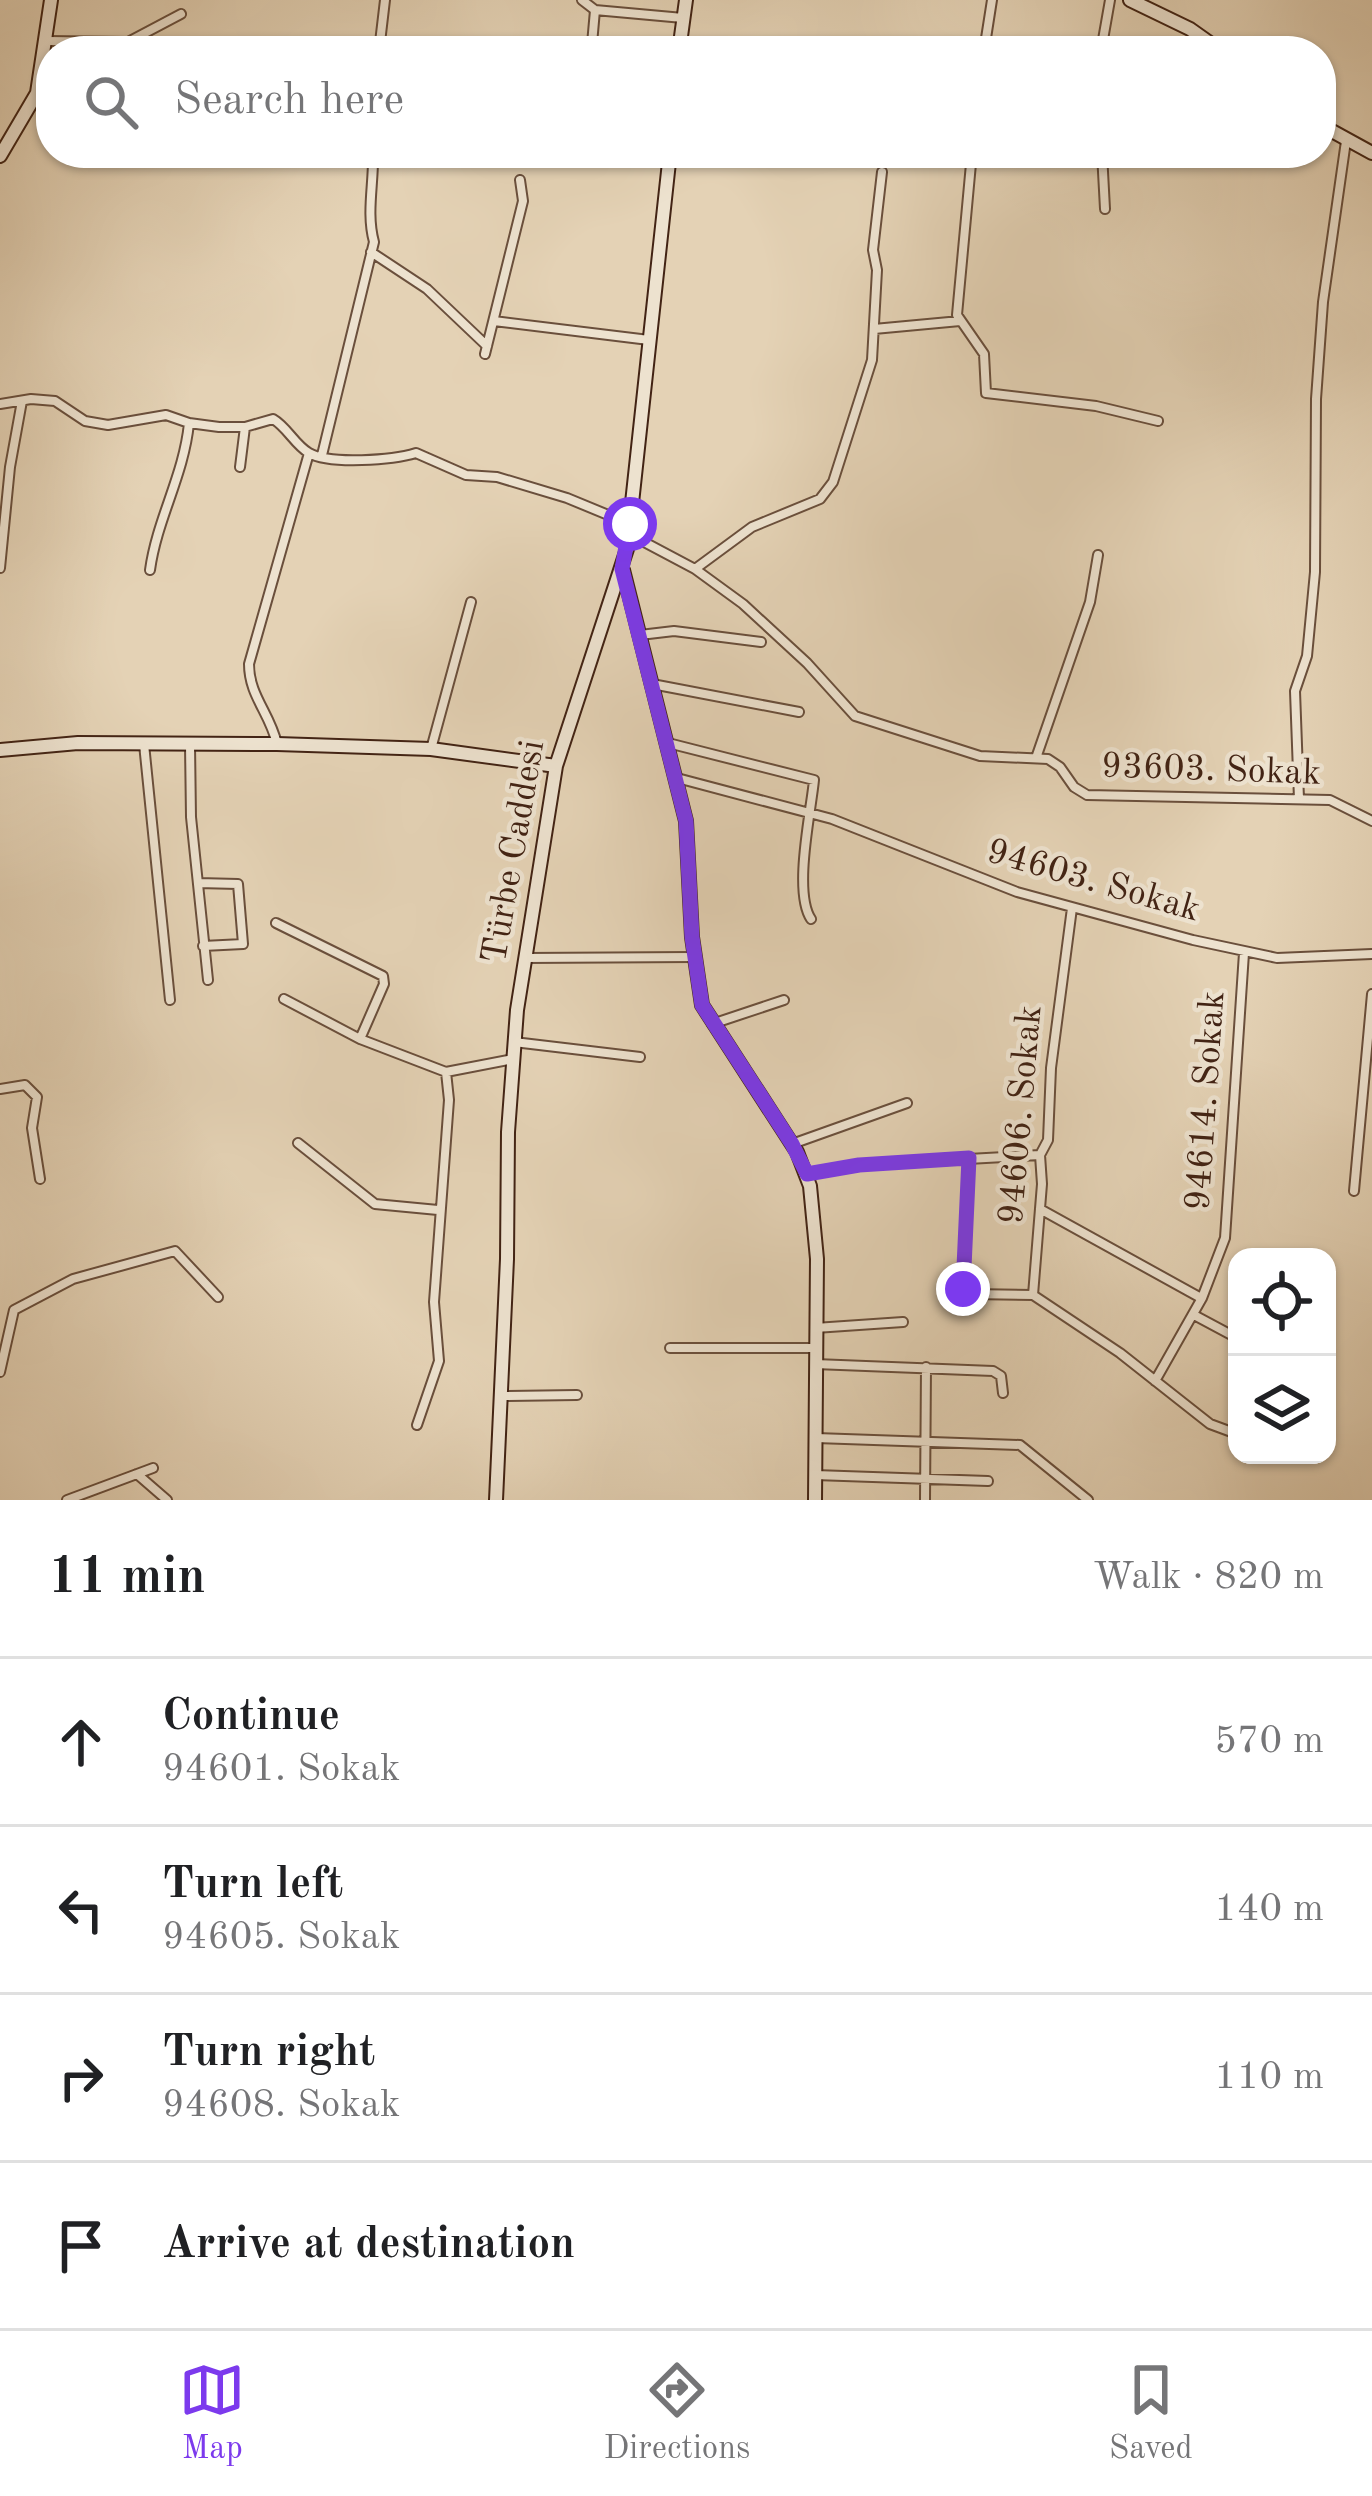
<!DOCTYPE html>
<meta charset="utf-8">
<style>
:root{--surface:#fff;--page:#f6f6f6;--text:#202124;--muted:#757577;--line:#e0e0e0;--accent:#7c3aed}
body{margin:0;font-family:"Old Standard TT",serif;background:var(--page);color:var(--text)}
.controls{position:absolute;right:36px;bottom:36px;display:grid;overflow:hidden;border-radius:24px;box-shadow:0 3px 9px #0004}
.controls button{width:108px;height:108px;display:grid;place-items:center;padding:0;border:0;border-bottom:3px solid var(--line);background:var(--surface);color:var(--text);font:60px sans-serif}
.stop{position:absolute;width:36px;height:36px;margin:-27px;border:9px solid #7c3aed;border-radius:50%;background:#fff}
.stop.end{background:#7c3aed;border-color:#fff;box-shadow:0 3px 12px #0008}
.list{margin:0;padding:0;list-style:none}
h2{display:flex;justify-content:space-between;align-items:center;height:156px;margin:0;padding:0 48px;font-size:51px}
h2 small{font-size:39px;font-weight:400;color:var(--muted)}
.list li{display:grid;grid-template-columns:78px 1fr auto;gap:36px;align-items:center;box-sizing:border-box;height:168px;padding:0 48px;border-top:3px solid var(--line)}
.list b{display:block;font-size:45px;white-space:nowrap}
.list p{margin:0;font-size:39px;white-space:nowrap;color:var(--muted)}
.list em{font-size:39px;font-style:normal;color:var(--muted)}
.icon{flex:none;width:66px;height:66px;fill:none;stroke:currentColor;stroke-width:2;stroke-linecap:round;stroke-linejoin:round}
.map{position:relative;flex:none;width:1372px;height:1500px;overflow:hidden}
.search{position:absolute;background:var(--surface);box-shadow:0 3px 9px #0004;left:36px;right:36px;top:36px;height:132px;display:flex;align-items:center;gap:30px;box-sizing:border-box;padding:0 42px;border-radius:48px;color:var(--muted);font-size:45px}
.sheet{height:828px;background:var(--surface)}
nav{display:flex;justify-content:space-around;align-items:center;box-sizing:border-box;height:168px;border-top:3px solid var(--line);background:var(--surface);font-size:33px;color:var(--muted)}
nav a{display:grid;justify-items:center;gap:6px}
nav .on{color:var(--accent)}
.map>svg:first-child{display:block}
</style>
<div class="map">
<svg width="1372" height="1500" viewBox="0 0 1372 1500">
<rect width="100%" height="100%" fill="#e4d2b5"/>
<filter id="stains"><feTurbulence type="fractalNoise" baseFrequency=".00167" numOctaves="4"/><feColorMatrix values="0 0 0 0 .2 0 0 0 0 .09 0 0 0 0 .02 0 0 0 .5 -.17"/></filter>
<radialGradient id="worn" r=".72"><stop offset=".6" stop-color="#630" stop-opacity="0"/><stop offset="1" stop-color="#630" stop-opacity=".3"/></radialGradient>
<g fill="none" stroke-linecap="round" stroke-linejoin="round">
<defs>
<path id="street" d="M582,0L595,10L683,18
M47,41L128,42L181,14
M592,44L595,10
M379,51L385,0
M984,51L992,0
M1101,51L1110,0
M972,153L957,315L984,354L986,393L1096,406L1158,421
M1102,153L1105,209
M371,252L427,289L487,346
M494,321L649,340
M874,329L960,321
M485,354L523,201L520,180
M0,404L31,399L55,401L85,421L108,425L166,415L189,423L219,427H245L273,419C287,427 295,445 309,453C330,465 393,460 416,453L466,475L497,477L567,498L630,524
M322,455L374,242C366,213 374,183 373,153
M240,467L245,427
M629,534L695,569L743,604L807,663L855,716L980,756L1048,759L1060,767L1074,787L1087,795L1330,800L1372,821
M0,568L10,467L22,401
M695,569L752,527L820,499L833,482L872,360L877,270L873,250L882,172
M150,570C157,519 184,475 189,423
M640,635L674,631L761,642
M652,684L799,712
M668,743L814,780C811,812 793,892 811,919
M144,744L170,1000
M277,744C270,713 249,696 249,664L309,453
M190,745L191,817L208,980
M431,749L471,602
M1036,758L1090,602L1098,555
M677,778L832,819L1017,892L1193,940L1277,958L1372,954
M1299,799L1295,691L1307,656L1315,572L1316,399L1323,302L1346,141
M198,883L238,884L243,944L203,946
M1072,908L1051,1068L1048,1140L1040,1155L1042,1184L1033,1295L1120,1353L1210,1424L1237,1434
M276,923L383,976L384,984L360,1039
M525,958L694,957
M284,999L360,1039L446,1072L513,1059
M712,1024L784,1000
M514,1042L640,1057
M0,1089L25,1085L37,1097L32,1128L40,1179
M298,1143L375,1204L438,1210
M792,1144L907,1103
M969,1158L963,1290L970,1294L1033,1295
M807,1174L859,1165L1040,1155
M1354,1191L1372,994
M1040,1209L1201,1298
M1194,1315L1237,1338
M815,1328L903,1322
M670,1348H815
M815,1364L993,1371L1001,1376L1003,1393
M0,1372L14,1310L73,1279L175,1251L218,1297
M1155,1381L1202,1298L1225,1238L1244,953
M502,1396L577,1395
M417,1425L439,1361L434,1302L449,1100L446,1072
M816,1438L1020,1445L1088,1500
M137,1474L167,1500
M815,1475L988,1481
M67,1500L153,1468
M925,1500L926,1367"/>
<path id="secondary" d="M1130,0L1190,29L1221,51
M679,51L686,0
M1321,125L1372,153
M0,156L37,93L51,0
M623,570L686,821L692,937L702,1005L797,1152L810,1186L817,1259L815,1500
M0,750L78,743L277,744L431,749L556,766
M496,1500L507,1259L508,1132L517,1010L556,766L627,549L670,153"/>
</defs>
<use href="#street" stroke="#6a4f3c" stroke-width="12"/>
<use href="#secondary" stroke="#422314" stroke-width="16"/>
<use href="#street" stroke="#ede2cf" stroke-width="8"/>
<use href="#secondary" stroke="#ede2cf" stroke-width="12"/>
</g>
<g fill="none" stroke-linecap="round" stroke-linejoin="round">
<path stroke="#7c3aed" stroke-width="15" d="M630,524L622,569L686,821L692,937L702,1005L792,1144L807,1174L859,1165L969,1158L963,1289"/>
</g>
<g text-anchor="middle" dominant-baseline="central" stroke-width="9" stroke-linejoin="round" paint-order="stroke">
<g font-size="36" fill="#422314" stroke="#ede2cf">
<text transform="translate(1211 771) rotate(2)">93603. Sokak</text>
<text transform="translate(515 852) rotate(-80)">Türbe Caddesi</text>
<text transform="translate(1093 882) rotate(16)">94603. Sokak</text>
<text transform="translate(1207 1101) rotate(-86)">94614. Sokak</text>
<text transform="translate(1022 1115) rotate(-85)">94606. Sokak</text>
</g>
</g>
<rect width="100%" height="100%" filter="url(#stains)"/>
<rect width="100%" height="100%" fill="url(#worn)"/>
</svg>
<div class="controls">
<button><svg class="icon" aria-label="locate" viewBox="0 0 24 24"><circle cx="12" cy="12" r="6"/><path d="M12 2v4M12 18v4M2 12h4M18 12h4"/></svg></button>
<button><svg class="icon" aria-label="layers" viewBox="0 0 24 24"><path d="M12 4l9 5-9 5-9-5zM3 14l9 5 9-5"/></svg></button>
</div>
<div class="stop" style="left:630px;top:524px"></div>
<div class="stop end" style="left:963px;top:1289px"></div>
<div class="search"><svg class="icon" aria-label="search" viewBox="0 0 24 24"><circle cx="10" cy="10" r="6"/><path d="M15 15l6 6"/></svg>Search here</div>
</div>
<section class="sheet">
<h2>11 min<small>Walk · 820 m</small></h2>
<ul class="list">
<li><svg class="icon" aria-label="ahead" viewBox="0 0 24 24"><path d="M12 20V5M6 11l6-6 6 6"/></svg><div><b>Continue</b><p>94601. Sokak</p></div><em>570 m</em></li>
<li><svg class="icon" aria-label="left" viewBox="0 0 24 24"><path d="M17 20v-9H6M10 6l-5 5 5 5"/></svg><div><b>Turn left</b><p>94605. Sokak</p></div><em>140 m</em></li>
<li><svg class="icon" aria-label="right" viewBox="0 0 24 24"><path d="M7 20v-9h11M14 6l5 5-5 5"/></svg><div><b>Turn right</b><p>94608. Sokak</p></div><em>110 m</em></li>
<li><svg class="icon" aria-label="arrive" viewBox="0 0 24 24"><path d="M6 21V4h12l-3 4 3 4H6"/></svg><div><b>Arrive at destination</b></div></li>
</ul>
</section>
<nav>
<a class="on"><svg class="icon" aria-label="map" viewBox="0 0 24 24"><path d="M3 6l6-2 6 2 6-2v14l-6 2-6-2-6 2zM9 4v14M15 6v14"/></svg>Map</a>
<a><svg class="icon" aria-label="directions" viewBox="0 0 24 24"><path d="M12 3l9 9-9 9-9-9zM9 14v-3h6M13 9l2 2-2 2"/></svg>Directions</a>
<a><svg class="icon" aria-label="saved" viewBox="0 0 24 24"><path d="M7 4h10v16l-5-4-5 4z"/></svg>Saved</a>
</nav>
